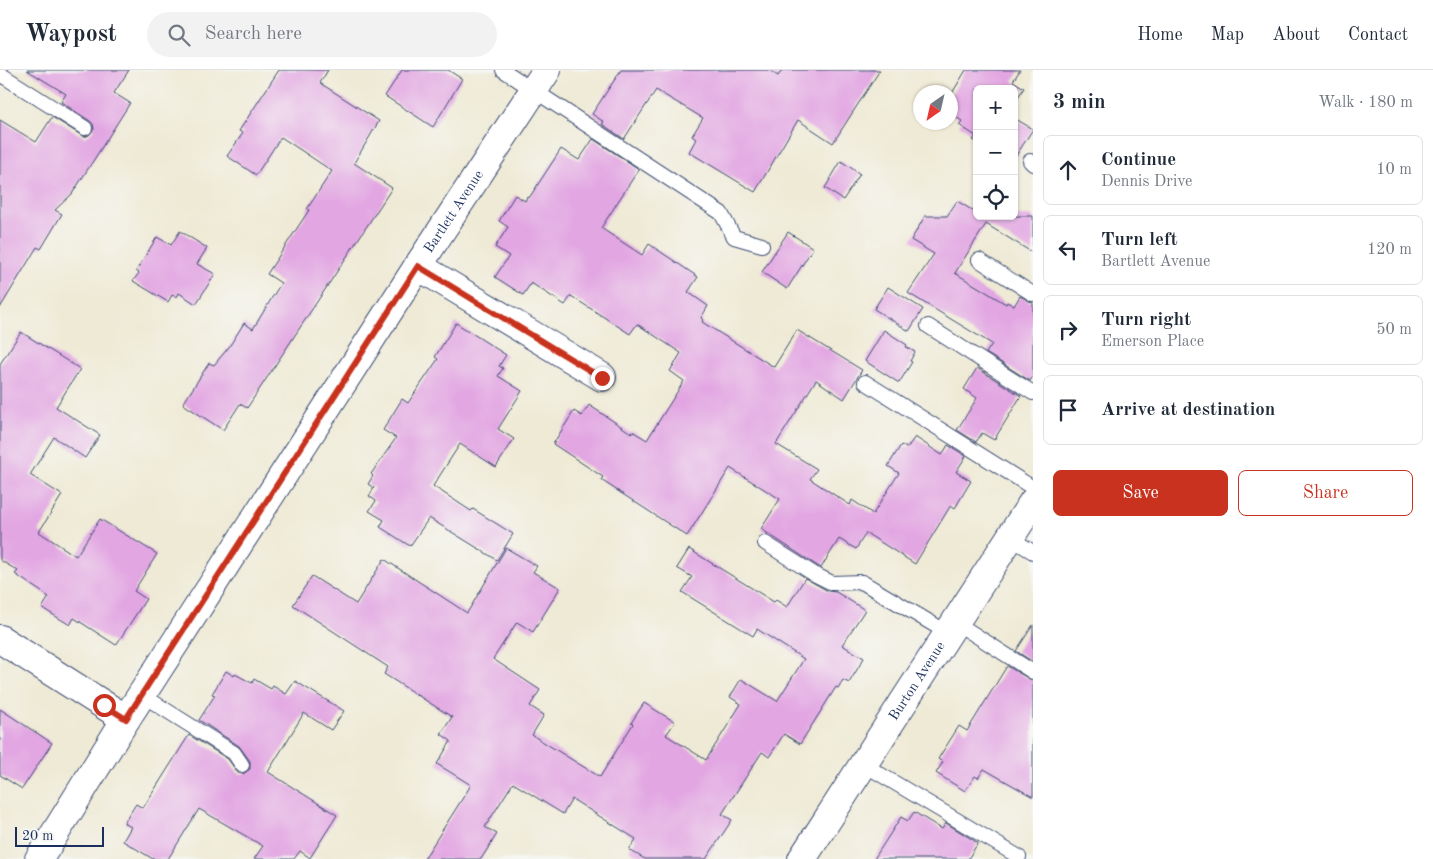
<!DOCTYPE html>
<meta charset="utf-8">
<style>
:root{--surface:#fff;--page:#f2f2f3;--text:#1f2937;--muted:#747a83;--line:#e0e1e3;--accent:#c8321e}
body{margin:0;font-family:"Old Standard TT",serif;background:var(--page);color:var(--text)}
.controls{position:absolute;right:15px;top:15px;display:grid;overflow:hidden;border-radius:8px;box-shadow:0 1px 4px #0004}
.controls button{width:45px;height:45px;display:grid;place-items:center;padding:0;border:0;border-bottom:1px solid var(--line);background:var(--surface);color:var(--text);font:25px sans-serif}
.compass{position:absolute;left:913px;top:15px;width:45px;height:45px;border-radius:50%;background:var(--surface);box-shadow:0 1px 4px #0004;rotate:214deg}
.scale{position:absolute;left:15px;bottom:12px;width:89px;box-sizing:border-box;padding-left:5px;border:2px solid #1b2f5e;border-top:0;font-size:14px;line-height:18px;white-space:nowrap;color:#1b2f5e;-webkit-text-stroke:4px #f6f6f2;paint-order:stroke}
.stop{position:absolute;width:15px;height:15px;margin:-11px;border:4px solid #c8321e;border-radius:50%;background:#fff}
.stop.end{background:#c8321e;border-color:#fff;box-shadow:0 1px 5px #0008}
.list{margin:0;padding:0;list-style:none}
h2{display:flex;justify-content:space-between;align-items:center;height:65px;margin:0;padding:0 20px;font-size:21px}
h2 small{font-size:16px;font-weight:400;color:var(--muted)}
.list li{display:grid;grid-template-columns:32px 1fr auto;gap:15px;align-items:center;box-sizing:border-box;height:70px;margin:0 10px 10px;padding:0 10px;border:1px solid var(--line);border-radius:8px}
.list b{display:block;font-size:19px;white-space:nowrap}
.list p{margin:0;font-size:16px;white-space:nowrap;color:var(--muted)}
.list em{font-size:16px;font-style:normal;color:var(--muted)}
.actions{display:flex;gap:10px;padding:15px 20px}
.actions a{flex:1;padding:11px 0;border:1px solid var(--accent);border-radius:8px;text-align:center;font-size:18px;color:var(--accent)}
.actions .main{background:var(--accent);color:#fff}
.icon{flex:none;width:28px;height:28px;fill:none;stroke:currentColor;stroke-width:2;stroke-linecap:round;stroke-linejoin:round}
.map{position:relative;flex:none;width:1033px;height:789px;overflow:hidden}
header{display:flex;align-items:center;gap:30px;box-sizing:border-box;height:70px;padding:0 25px;background:var(--surface);border-bottom:1px solid var(--line)}
header strong{font-size:24px}
nav{display:flex;gap:28px;margin-inline-start:auto;font-size:18px}
.search{width:350px;height:45px;background:var(--page);display:flex;align-items:center;gap:12px;box-sizing:border-box;padding:0 18px;border-radius:28px;color:var(--muted);font-size:19px}
main{display:flex}
aside{flex:1;background:var(--surface)}
.map>svg:first-child{display:block}
</style>
<header>
<strong>Waypost</strong>
<div class="search"><svg class="icon" aria-label="search" viewBox="0 0 24 24"><circle cx="10" cy="10" r="6"/><path d="M15 15l6 6"/></svg>Search here</div>
<nav><a>Home</a><a>Map</a><a>About</a><a>Contact</a></nav>
</header>
<main>
<div class="map">
<svg width="1033" height="789" viewBox="0 0 1033 789">
<rect width="100%" height="100%" fill="#f6f6f2"/>
<filter id="ink" filterUnits="userSpaceOnUse"><feTurbulence type="fractalNoise" baseFrequency=".02" numOctaves="2"/><feDisplacementMap in="SourceGraphic" scale="10" xChannelSelector="R" yChannelSelector="G"/><feConvolveMatrix kernelMatrix="1 2 1 2 8 2 1 2 1" color-interpolation-filters="sRGB"/></filter>
<filter id="wash" filterUnits="userSpaceOnUse"><feTurbulence type="fractalNoise" baseFrequency=".0096" numOctaves="4" result="noise"/><feDisplacementMap in="SourceGraphic" scale="20" xChannelSelector="R" yChannelSelector="G"/><feGaussianBlur stdDeviation="1.12" result="paint"/><feColorMatrix in="noise" values="0 0 0 0 0 0 0 0 0 0 0 0 0 0 0 0 0 1.4 0 .05"/><feComposite in="paint" operator="in"/></filter>
<g filter="url(#wash)">
<rect width="100%" height="100%" fill="#efead5"/>
<g id="blocks">
<path fill="#e2a6e2" d="M27,0H129L114,23L130,33L72,124L55,140L62,144L41,179L37,177L0,238V50L36,72L52,47L84,67L89,65L94,59L93,54L90,51L61,32L66,24Z
M279,0H328L320,13L379,51L354,93L392,118L247,338L240,334L223,360L183,334L209,293L214,295L229,277L244,253L253,259L281,213L267,204L309,140L307,139L332,101L281,67L256,105L227,86L243,63L239,61Z
M402,0H448L462,9L433,57L385,26Z
M621,0H769L778,6L782,0H880L833,73L798,50L755,122L689,82L696,69L692,66L703,48L656,20L624,69L602,54L604,52L592,44Z
M966,0H1020L1013,11L1024,18L1014,33V19H977V72L973,70L976,66L959,55L962,51L951,44V25Z
M1014,48L1033,59L1014,89Z
M593,69L639,99L601,158L642,185L649,174L698,207L688,222L708,236L701,248L703,250L702,252L774,297L797,260L862,300L844,329L816,310L776,374L817,399L810,409L850,435L852,430L873,444L899,403L888,396L901,375L907,378L915,367L942,385L948,375L966,386L956,402L971,411L955,438L951,435L915,494L866,463L856,479L839,469L821,498L819,497L761,459L780,429L730,398L687,466L601,410L603,407L553,374L574,341L582,346L589,335L631,363L632,361L647,370L684,311L670,301L681,283L637,254L630,264L571,226L565,235L531,213L523,225L495,207L509,186L495,177L508,157L499,151L515,125L525,131L527,127L529,128L561,79L579,90Z
M841,91L860,104L843,130L825,118Z
M957,131L977,143V146H1033V183L986,154L955,203L1006,234L1007,232L1014,236L1020,226L1033,233V306L1030,311L986,283L992,274L908,223L934,184L911,170L925,146H947Z
M180,161L207,178L197,194L215,204L196,234L179,223L177,227L172,225L168,232L133,211L139,203L136,201L157,167L171,175Z
M788,162L813,178L787,219L762,202Z
M888,217L923,239L909,261L874,239Z
M456,253L506,285L499,296L503,298L498,306L522,321L498,359L514,369L496,397L460,374L433,416L471,441L473,439L513,464L497,490L429,448L410,476L380,457L384,450L369,441L376,431L369,426L374,418L368,414L373,406L371,404L396,368L383,360L402,329L408,333L438,289L435,287Z
M884,260L907,275L906,277L915,282L910,291L912,292L899,313L865,291Z
M21,262L80,299L56,337L100,365L85,388L54,367L30,405L62,425L39,462L76,486L100,449L157,484L134,521L146,529L116,575L74,548L70,555L42,538L49,527L15,504L18,501L0,490V294Z
M977,298L1021,326L994,370L982,363L976,372L957,360L977,328L964,319Z
M506,478L537,496L533,502L560,518L533,562L517,552L493,589L540,620L530,636L544,645L532,665L600,707L633,654L631,653L644,633L675,652L666,665L706,690L741,634L730,627L741,609L777,631L804,589L757,559L753,566L682,522L692,507L677,498L689,479L774,532L776,530L787,537L805,508L828,521L836,522L865,540L842,575L864,588L849,613L843,610L838,618L836,617L800,674L784,664L769,687L762,682L722,744L732,750L706,789H645L629,780L636,769L572,729L563,744L513,713L485,757L497,764L481,789H424L471,715L437,694L451,671L441,664L452,647L384,604L388,597L293,535L312,506L356,534L384,489L467,543Z
M1033,555V592L1016,581Z
M1007,596L1033,611V727L984,699L978,708L975,706L965,721L936,703L943,692L938,689L959,656L967,661Z
M226,601L234,606L235,604L252,613L254,609L271,619L273,616L286,624L295,611L344,641L331,660L304,643L268,702L337,745L310,788L300,781L294,789H254L263,776L199,739L168,789H153L123,771L131,757L124,753L136,734L143,738L189,665L228,689L238,703L243,704L250,699V691L239,676L199,650L215,625L212,624Z
M0,639L52,673L22,719L0,705Z
M914,742L942,759L946,753L978,773L968,789H874L901,747L908,751Z"/>
</g>
</g>
<g filter="url(#ink)">
<use href="#blocks" fill-opacity="0" stroke="#3b4b70" stroke-width="1"/>
<g fill="none" stroke-linecap="round" stroke-linejoin="round">
<defs>
<path id="service" d="M503,0L721,143L734,167L762,175
M0,4L85,58
M1030,91L1033,94
M979,190L1033,224
M928,256L1033,323
M865,312L1033,418
M1010,468L1033,482
M765,473L814,504L832,513L862,512L948,563
M955,552L1033,602
M142,625L234,683L242,695
M863,694L1019,787"/>
<g id="minor">
<path d="M418,196L602,307"/>
<path d="M0,569L126,649"/>
<path id="s1" d="M39,789L126,649L418,196L547,0"/>
<path id="s2" d="M802,789L1033,432"/>
</g>
</defs>
<use href="#service" stroke="#3b4b70" stroke-width="16"/>
<use href="#minor" stroke="#3b4b70" stroke-width="30"/>
<use href="#service" stroke="#fff" stroke-width="14"/>
<use href="#minor" stroke="#fff" stroke-width="28"/>
</g>
</g>
<g fill="none" stroke-linecap="round" stroke-linejoin="round" filter="url(#ink)">
<path stroke="#c8321e" stroke-width="6" d="M104,635L126,649L418,196L602,308"/>
</g>
<g text-anchor="middle" dominant-baseline="central" stroke-width="4.5" stroke-linejoin="round" paint-order="stroke">
<g font-size="14" fill="#1b2f5e" stroke="#f6f6f2">
<text stroke="none"><textPath href="#s1" startOffset="769">Bartlett Avenue</textPath></text>
<text stroke="none"><textPath href="#s2" startOffset="212">Burton Avenue</textPath></text>
</g>
</g>
</svg>
<div class="controls">
<button>+</button>
<button>−</button>
<button><svg class="icon" aria-label="locate" viewBox="0 0 24 24"><circle cx="12" cy="12" r="6"/><path d="M12 2v4M12 18v4M2 12h4M18 12h4"/></svg></button>
</div>
<svg class="compass" viewBox="-18 -18 36 36"><path d="M0-13l5 13h-10z" fill="#e53935"/><path d="M0 13l5-13h-10z" fill="#747a83"/></svg>
<div class="scale">20 m</div>
<div class="stop" style="left:104px;top:635px"></div>
<div class="stop end" style="left:602px;top:308px"></div>
</div>
<aside>
<h2>3 min<small>Walk · 180 m</small></h2>
<ul class="list">
<li><svg class="icon" aria-label="ahead" viewBox="0 0 24 24"><path d="M12 20V5M6 11l6-6 6 6"/></svg><div><b>Continue</b><p>Dennis Drive</p></div><em>10 m</em></li>
<li><svg class="icon" aria-label="left" viewBox="0 0 24 24"><path d="M17 20v-9H6M10 6l-5 5 5 5"/></svg><div><b>Turn left</b><p>Bartlett Avenue</p></div><em>120 m</em></li>
<li><svg class="icon" aria-label="right" viewBox="0 0 24 24"><path d="M7 20v-9h11M14 6l5 5-5 5"/></svg><div><b>Turn right</b><p>Emerson Place</p></div><em>50 m</em></li>
<li><svg class="icon" aria-label="arrive" viewBox="0 0 24 24"><path d="M6 21V4h12l-3 4 3 4H6"/></svg><div><b>Arrive at destination</b></div></li>
</ul>
<div class="actions"><a class="main">Save</a><a>Share</a></div>
</aside>
</main>
